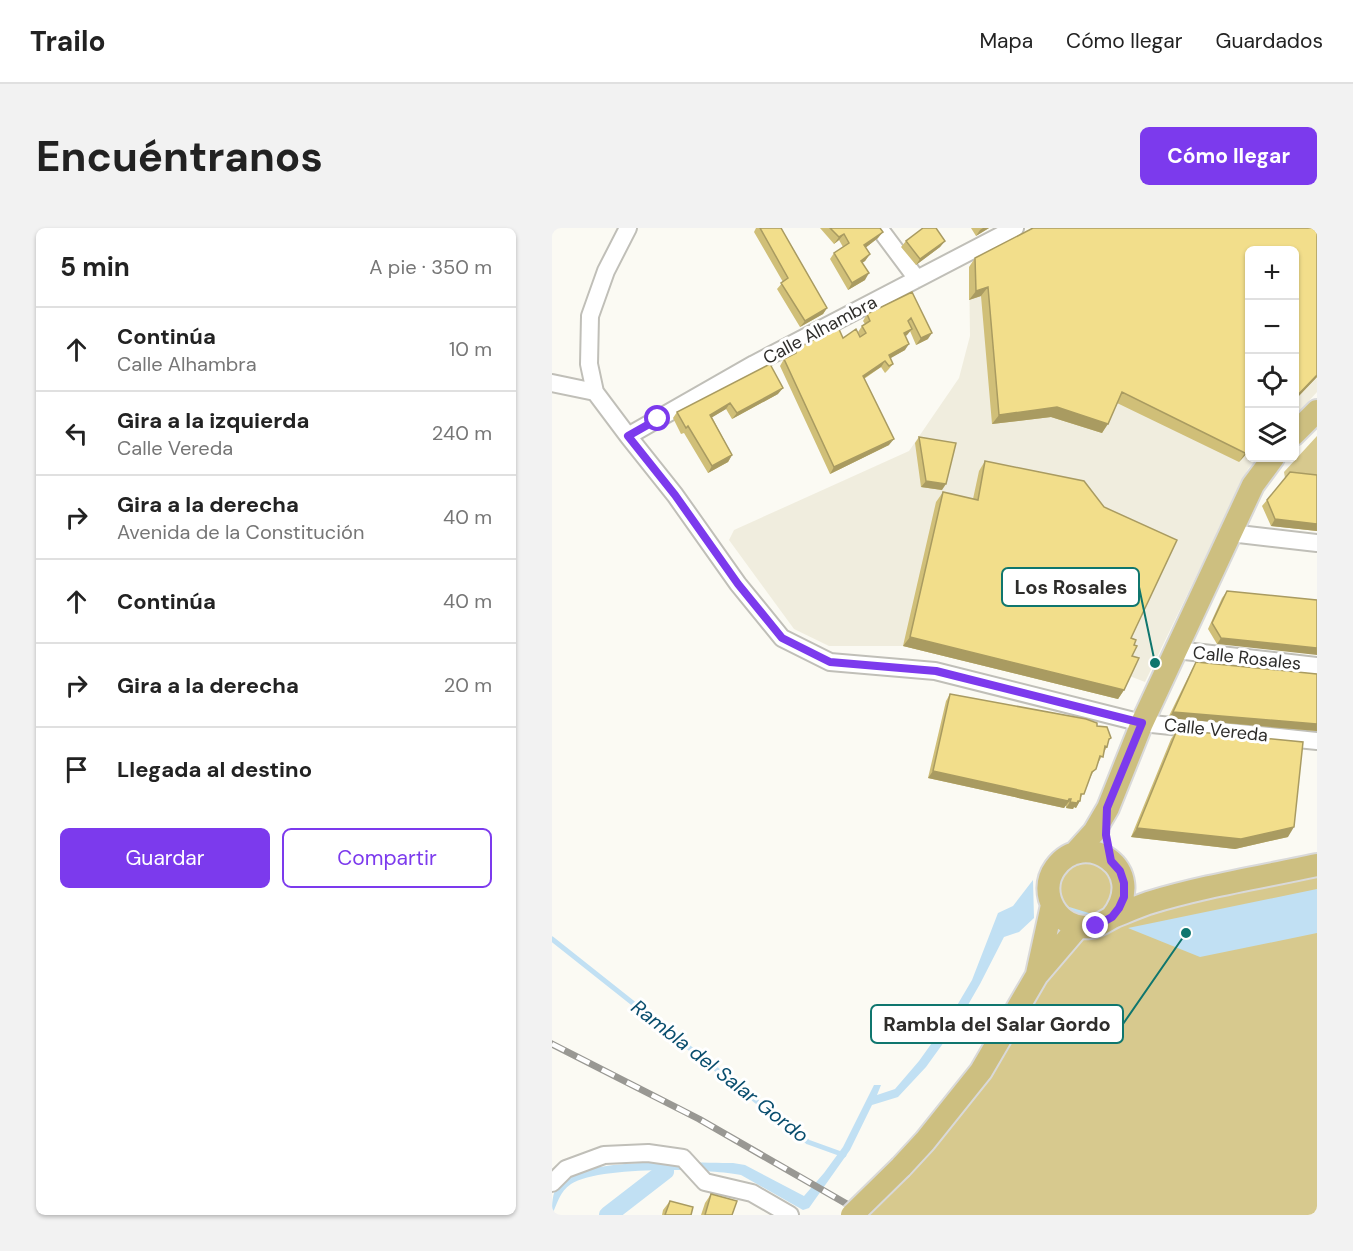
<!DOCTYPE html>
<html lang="es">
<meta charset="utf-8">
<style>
:root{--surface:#fff;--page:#f2f2f2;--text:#222;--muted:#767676;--line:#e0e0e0;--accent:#7c3aed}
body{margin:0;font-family:"DM Sans",sans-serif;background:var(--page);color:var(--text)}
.controls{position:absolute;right:18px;top:18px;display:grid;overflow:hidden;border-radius:9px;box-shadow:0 2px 4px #0004}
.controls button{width:54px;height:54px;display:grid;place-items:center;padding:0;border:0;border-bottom:2px solid var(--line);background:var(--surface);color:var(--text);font:30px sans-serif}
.stop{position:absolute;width:18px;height:18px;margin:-14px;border:4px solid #7c3aed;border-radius:50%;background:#fff}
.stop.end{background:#7c3aed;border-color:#fff;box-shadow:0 2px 6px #0008}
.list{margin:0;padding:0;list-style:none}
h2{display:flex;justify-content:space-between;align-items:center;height:78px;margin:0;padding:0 24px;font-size:26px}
h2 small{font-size:20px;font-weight:400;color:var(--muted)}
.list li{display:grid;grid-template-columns:39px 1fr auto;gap:18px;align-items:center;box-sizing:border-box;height:84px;padding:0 24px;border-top:2px solid var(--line)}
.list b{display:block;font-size:22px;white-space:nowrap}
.list p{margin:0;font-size:20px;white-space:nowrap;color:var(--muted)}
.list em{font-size:20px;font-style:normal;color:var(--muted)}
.actions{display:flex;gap:12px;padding:18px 24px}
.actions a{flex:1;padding:14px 0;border:2px solid var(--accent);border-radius:9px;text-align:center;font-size:21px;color:var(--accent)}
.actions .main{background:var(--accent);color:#fff}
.icon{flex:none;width:33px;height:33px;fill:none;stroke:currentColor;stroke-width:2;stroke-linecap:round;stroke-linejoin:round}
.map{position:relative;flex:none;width:765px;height:987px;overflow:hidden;border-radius:9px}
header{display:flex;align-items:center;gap:36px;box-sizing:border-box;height:84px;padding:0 30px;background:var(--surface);border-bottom:2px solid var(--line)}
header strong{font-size:28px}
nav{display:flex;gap:33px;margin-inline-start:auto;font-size:21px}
.intro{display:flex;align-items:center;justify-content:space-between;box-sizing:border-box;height:144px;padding:0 36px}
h1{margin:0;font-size:42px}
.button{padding:15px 27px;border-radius:9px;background:var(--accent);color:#fff;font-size:21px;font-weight:700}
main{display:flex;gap:36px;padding:0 36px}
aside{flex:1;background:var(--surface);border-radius:9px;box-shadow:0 2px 4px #0004}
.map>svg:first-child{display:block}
</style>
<header>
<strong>Trailo</strong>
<nav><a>Mapa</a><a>Cómo llegar</a><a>Guardados</a></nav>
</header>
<div class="intro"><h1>Encuéntranos</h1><a class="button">Cómo llegar</a></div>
<main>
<aside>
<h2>5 min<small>A pie · 350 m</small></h2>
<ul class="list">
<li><svg class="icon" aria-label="ahead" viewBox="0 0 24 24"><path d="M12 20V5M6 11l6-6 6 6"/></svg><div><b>Continúa</b><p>Calle Alhambra</p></div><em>10 m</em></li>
<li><svg class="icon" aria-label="left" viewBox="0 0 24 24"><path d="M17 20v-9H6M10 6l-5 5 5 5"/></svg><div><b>Gira a la izquierda</b><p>Calle Vereda</p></div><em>240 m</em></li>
<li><svg class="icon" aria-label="right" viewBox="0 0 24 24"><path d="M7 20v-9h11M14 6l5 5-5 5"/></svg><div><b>Gira a la derecha</b><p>Avenida de la Constitución</p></div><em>40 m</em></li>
<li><svg class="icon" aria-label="ahead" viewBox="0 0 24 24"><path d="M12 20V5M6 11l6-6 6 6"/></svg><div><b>Continúa</b></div><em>40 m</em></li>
<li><svg class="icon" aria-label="right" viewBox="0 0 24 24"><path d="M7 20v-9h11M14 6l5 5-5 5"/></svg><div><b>Gira a la derecha</b></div><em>20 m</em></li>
<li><svg class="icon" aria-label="arrive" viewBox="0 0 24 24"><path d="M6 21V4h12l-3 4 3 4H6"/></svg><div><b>Llegada al destino</b></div></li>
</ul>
<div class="actions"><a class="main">Guardar</a><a>Compartir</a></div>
</aside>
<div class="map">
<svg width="765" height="987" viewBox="0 0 765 987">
<rect width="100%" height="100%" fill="#fbfaf3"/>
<path fill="#f0edde" d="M765,0V164L743,188L742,22H698V230H706L696,241L593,454L575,447L566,471L351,418H277L242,401L177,312L182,302L357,223L407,150L418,108L417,39Z"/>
<path fill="#d7c98e" d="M765,208V254L733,250L732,244Z
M524,629L564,644L559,686L517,691L501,653Z
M765,640V987H313L526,700Z"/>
<path fill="#c1e0f3" d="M481,652L482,690L467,704L452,709L428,756L405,796L374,839L346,869L320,877L298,922L257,980L251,982L189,947C155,940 46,938 19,956C8,963 5,976 0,987C0,976 0,966 6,956C27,928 146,935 181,935L193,937L252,968L272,945L291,919L322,857H329L325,867L343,861L367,833L397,791L420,752L446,685L461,678Z
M765,661V705L648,729L576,700Z"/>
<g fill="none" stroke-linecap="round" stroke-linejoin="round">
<path stroke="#c1e0f3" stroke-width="5" d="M515,681L541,689
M0,711L256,914L292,927"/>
<path stroke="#c1e0f3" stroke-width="18" d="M56,987L113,943L112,939"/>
<defs>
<path id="minor" d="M76,0L54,43L38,88L37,136L43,164L76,208L123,267L186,356L230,410L278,434L383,443L590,495L765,513
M327,0L365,51
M0,155L43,164
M76,208L202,136L463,0
M678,305L765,315
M624,422L765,438
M0,955L14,941L52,927L96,925L131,930L153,954L200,965L238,987"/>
<path id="major" d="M742,206L765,183
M523,625L542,604L556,580L590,495L701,257L721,230
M560,689C598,641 532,599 503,640C485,665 506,702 538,699C548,698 554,692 563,688C573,684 585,679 596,675C651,658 709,649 765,637
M485,746L500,677
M349,939L373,913L429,843L485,747L526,699"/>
</defs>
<use href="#minor" stroke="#c0bfb8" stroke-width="20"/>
<use href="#major" stroke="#d9d9d9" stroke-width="26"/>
<use href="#minor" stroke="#fff" stroke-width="16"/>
<use href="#major" stroke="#cdbf80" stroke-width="22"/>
<defs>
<path id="rail" d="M0,816L147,891L314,987"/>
</defs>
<use href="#rail" stroke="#999893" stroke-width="7"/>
<use href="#rail" stroke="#fff" stroke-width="4.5" stroke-dasharray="14" stroke-linecap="butt"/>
<defs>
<path id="major-bridge" d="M300,987L349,939"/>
</defs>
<use href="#major-bridge" stroke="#d9d9d9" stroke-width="26" stroke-linecap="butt"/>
<use href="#major-bridge" stroke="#cdbf80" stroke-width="22"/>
</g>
<path fill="#d0bf78" d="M204,0H229L275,80L271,86L248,99L225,61L231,54L202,4Z
M268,0H328L326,10L313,20L318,26L313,33L310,35L313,52L296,62L278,31L282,25L291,19L287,12L282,16Z
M419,0H437L424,8Z
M765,0V149L742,173V22H698V222L687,234L565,175L550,205L499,189L440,196L429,68L417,72V39L423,30Z
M354,13H393L388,19L364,37L349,19Z
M360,64L376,111L364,117L358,103L354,108L353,122L338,130L341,136L336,142L333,145L329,139L312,151L337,217L278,246L228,138L232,131L240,127L244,121L291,110L308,109L306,104L310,98L313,96L311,93L315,86Z
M226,166L180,191L174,181L160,189L180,227L176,234L156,245L132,205L129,206L121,190L125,184Z
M367,209L390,262L369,259L363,215Z
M433,233L579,410L580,428L572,462L566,471L351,418L384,274L391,264L421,271L427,243Z
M765,247V303L719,298L710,278L715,272Z
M675,363L765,372L665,416L656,401L670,370Z
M644,434L765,446V503L616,490L640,441Z
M398,466L545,498L559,510L556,513L555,519L539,548L524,580L522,579L521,581L514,580V577L512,580L376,550L394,473Z
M625,502L736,609L683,621L579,609L619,511Z
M159,966L180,987H149L153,975Z
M118,973L139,987H110L111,982Z"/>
<path fill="#a99b61" d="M431,0H437L424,8L428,2Z
M331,4L326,10L308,24L312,17Z
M292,6L287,12L282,16L287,9Z
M393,13L388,19L364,37L368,31Z
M318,26L313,33L304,39L309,33Z
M317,45L313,52L296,62L300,55Z
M436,59L429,68L417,72L424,63Z
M275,80L271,86L248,99L253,93Z
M360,101L355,107L348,111L352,105Z
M380,105L376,111L364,117L369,110Z
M357,116L353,122L332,134L337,127Z
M333,133L329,139L306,154L311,148Z
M765,147V149L742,173V171Z
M231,160L226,166L180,191L185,185Z
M178,175L174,181L154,193L158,187Z
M505,179L556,196L550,205L499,189L440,196L447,187Z
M342,211L337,217L278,246L282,239Z
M698,220V222L687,234L693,225Z
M180,227L176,234L156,245L160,238Z
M374,253L394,256L390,262L369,259Z
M723,291L765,296V303L719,298Z
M358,409L572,462L566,471L351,418Z
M669,410L765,420V427L665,416Z
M621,484L765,496V503L616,490Z
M381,543L517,571H519L512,580L376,550Z
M526,573H528L524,580L522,579L521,581L514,580L518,574Z
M742,599L736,609L683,621L579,609L585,600Z"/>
<path fill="#f2de8b" stroke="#a99b61" stroke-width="1.5" d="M208,0H229L275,80L253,93L229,55L236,50Z
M278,0H328L331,4L312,17L318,26L309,33L317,45L300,55L282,25L297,15L292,6L287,9Z
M371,0H384L393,13L368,31L354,13Z
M481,0H765V147L742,171V22H698V220L693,225L570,164L556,196L505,179L447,187L436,59L424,63L423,30Z
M360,64L380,105L369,110L359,90L356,93L360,101L352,105L357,116L337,127L341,136L337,138L333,133L311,148L342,211L282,239L232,131L244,125V121L286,99L291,110L304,101L308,109L314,105L310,98L318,93L315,86Z
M218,136L231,160L185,185L178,175L158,187L180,227L160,238L136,198L134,200L125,184Z
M367,209L404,215L394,256L374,253Z
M433,233L532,253L552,279L625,312L579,410L584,412L582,417L585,418L580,428L587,430L572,462L358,409L391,264L426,272Z
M738,244L765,247V296L723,291L715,272Z
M675,363L765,372V420L669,410L660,395Z
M644,434L765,446V496L621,484Z
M398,466L534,491L545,495V498L555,499L559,510L557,511L555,519L553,518L551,529L548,528L544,541L540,544L532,566H529L528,573H526L525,575L518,574L519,571H517L516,573L381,543Z
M625,502L751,514L742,599L689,611L585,600Z
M159,966L185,973L180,987H153Z
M118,973L141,979L139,987H113Z"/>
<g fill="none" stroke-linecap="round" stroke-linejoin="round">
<path stroke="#7c3aed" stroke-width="8" d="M106,191L76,208L123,267L186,356L230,410L278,434L384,443L590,495L555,580L554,607L559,633L568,643L572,655V669L567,680L560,689L544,698"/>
</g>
<g text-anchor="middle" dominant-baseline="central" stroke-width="6" stroke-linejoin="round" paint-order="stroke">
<g font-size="18" fill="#2e2d2b" stroke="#fff">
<text transform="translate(268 102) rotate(-28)">Calle Alhambra</text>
<text transform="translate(695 430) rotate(6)">Calle Rosales</text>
<text transform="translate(664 502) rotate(6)">Calle Vereda</text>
</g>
<g font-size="20" font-style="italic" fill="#094e6e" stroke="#fff">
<text transform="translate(168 843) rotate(38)">Rambla del Salar Gordo</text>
</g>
</g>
<path fill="none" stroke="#0f766e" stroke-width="2" d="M603 435L587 359M634 705L571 796"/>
<g fill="#0f766e" stroke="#fff" stroke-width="2">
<circle cx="603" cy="435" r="6"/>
<circle cx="634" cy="705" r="6"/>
</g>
<g fill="#fff" stroke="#0f766e" stroke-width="2">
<rect x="450" y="340" width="137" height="38" rx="6"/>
<rect x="319" y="777" width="252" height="38" rx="6"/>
</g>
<g font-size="20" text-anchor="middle" font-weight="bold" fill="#2e2d2b">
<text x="519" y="366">Los Rosales</text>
<text x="445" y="803">Rambla del Salar Gordo</text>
</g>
</svg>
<div class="controls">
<button>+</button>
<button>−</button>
<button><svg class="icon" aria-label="locate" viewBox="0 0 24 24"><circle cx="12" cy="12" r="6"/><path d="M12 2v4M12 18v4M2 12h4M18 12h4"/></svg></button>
<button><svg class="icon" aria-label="layers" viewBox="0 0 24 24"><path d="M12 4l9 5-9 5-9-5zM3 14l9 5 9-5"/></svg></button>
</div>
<div class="stop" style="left:106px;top:191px"></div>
<div class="stop end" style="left:544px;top:698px"></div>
</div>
</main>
